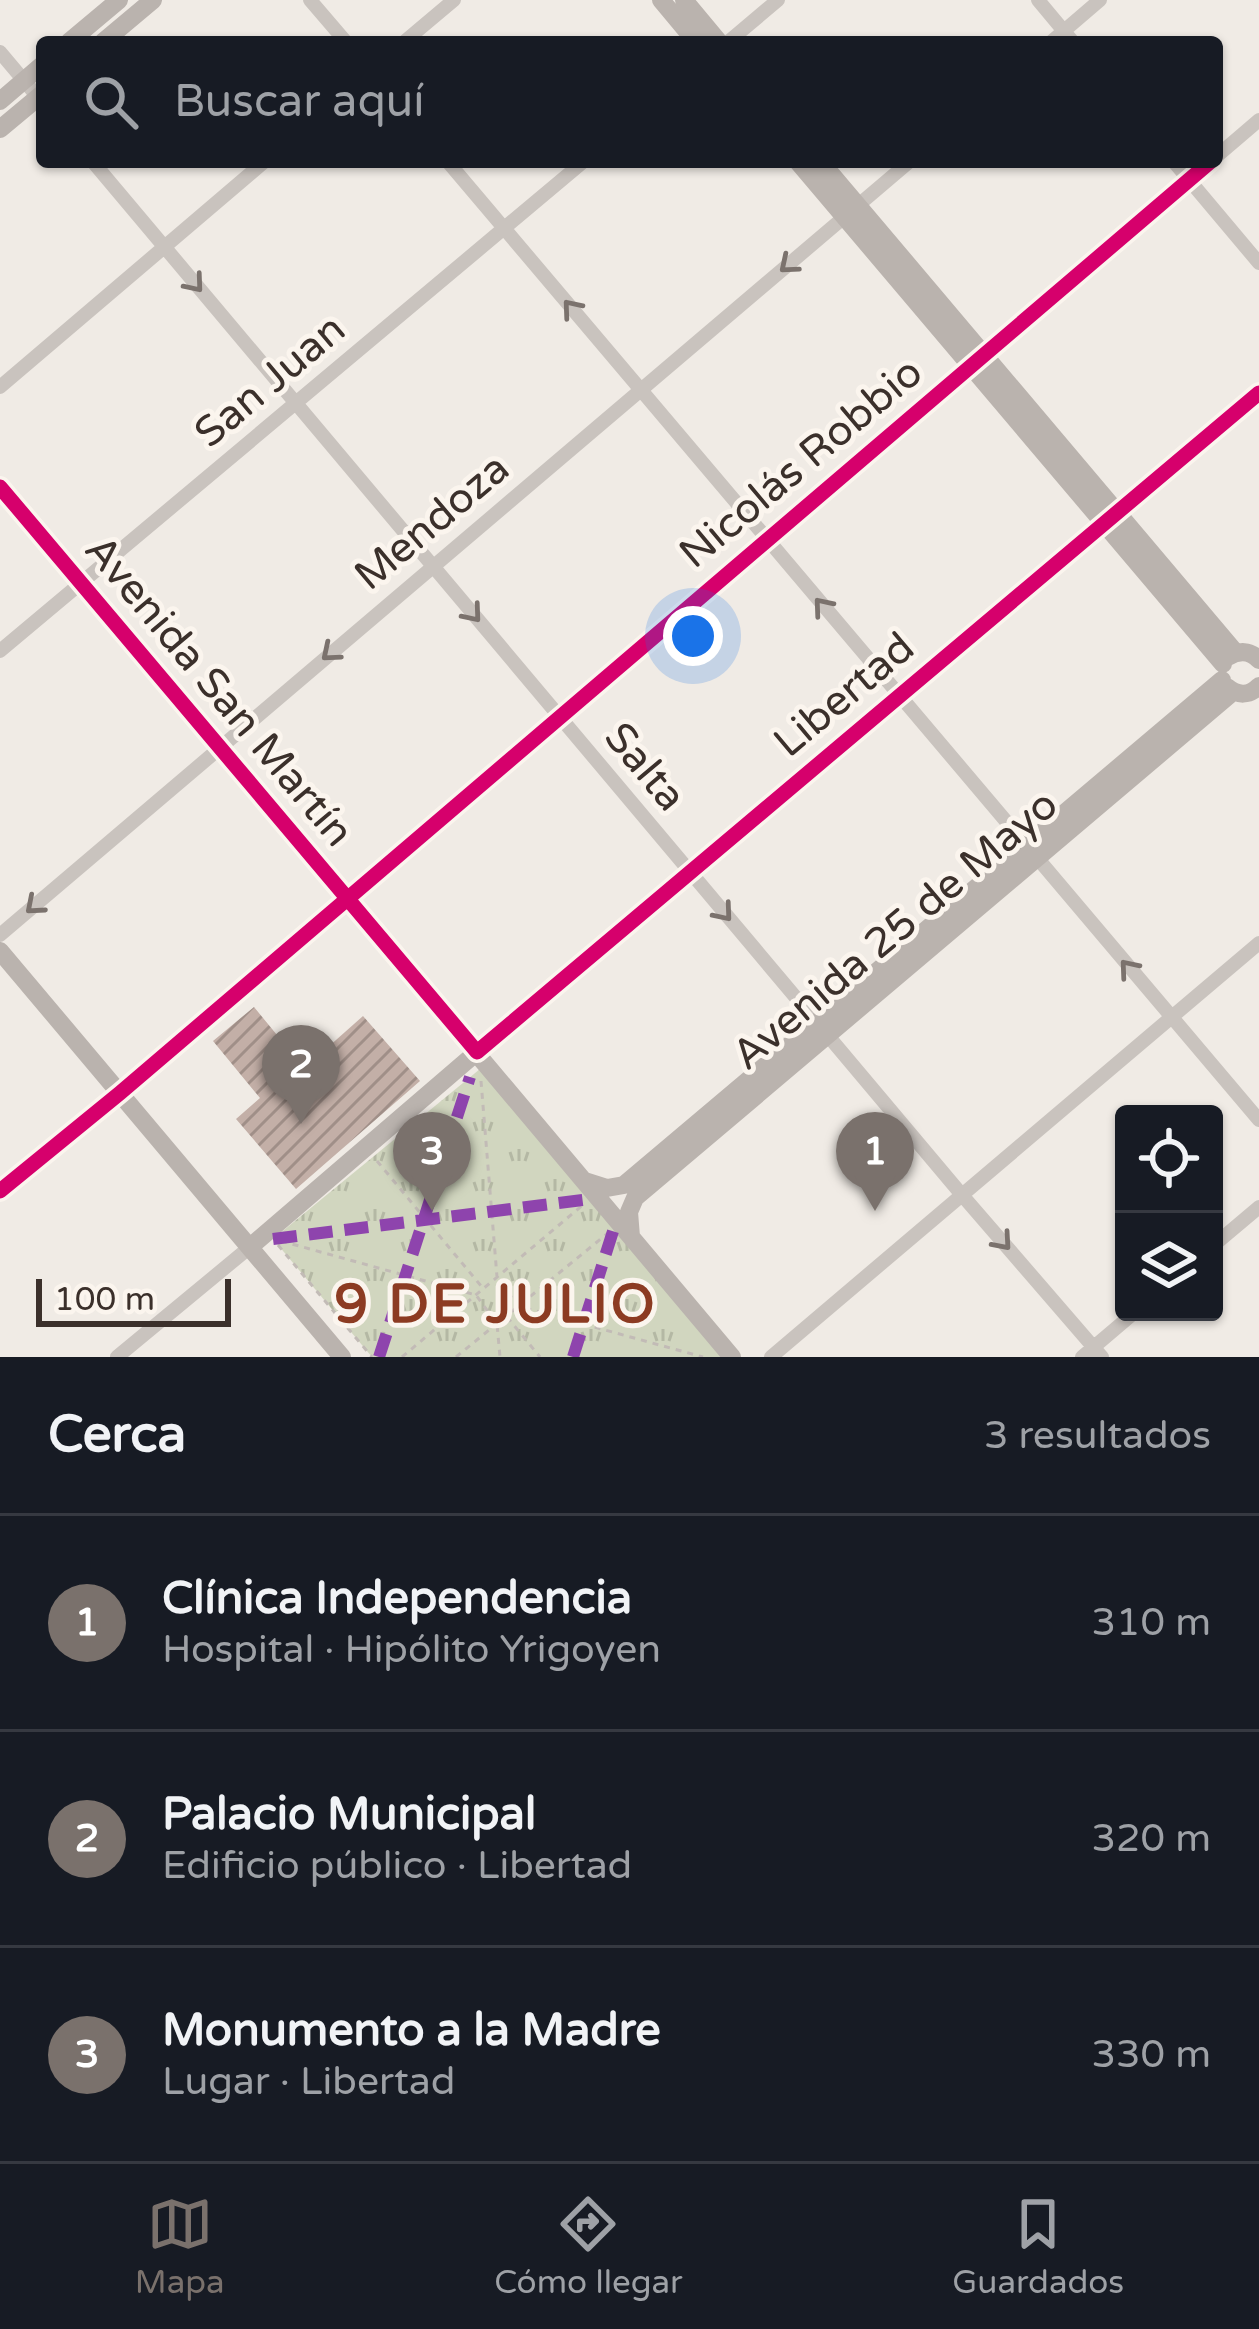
<!DOCTYPE html>
<html lang="es">
<meta charset="utf-8">
<style>
:root{--surface:#171b24;--page:#20242c;--text:#f1f3f6;--muted:#9ea1a6;--line:#363941;--accent:#7a716c}
body{margin:0;font-family:"Varela Round",sans-serif;background:var(--page);color:var(--text)}
.controls{position:absolute;right:36px;bottom:36px;display:grid;overflow:hidden;border-radius:12px;box-shadow:0 3px 9px #0004}
.controls button{width:108px;height:108px;display:grid;place-items:center;padding:0;border:0;border-bottom:3px solid var(--line);background:var(--surface);color:var(--text);font:60px sans-serif}
.scale{position:absolute;left:36px;bottom:30px;width:195px;box-sizing:border-box;padding-left:12px;border:6px solid #3b302b;border-top:0;font-size:33px;line-height:42px;white-space:nowrap;color:#3b302b;-webkit-text-stroke:9px #fbf5ee;paint-order:stroke}
.you{position:absolute;left:693px;top:636px;width:42px;height:42px;margin:-30px;border:9px solid #fff;border-radius:50%;background:#1a73e8;box-shadow:0 0 0 18px #1a73e833}
.badge{display:grid;place-items:center;width:78px;height:78px;border-radius:50%;background:var(--accent);color:#fff;font-size:39px;font-weight:700}
.pin{position:absolute;translate:-50% -99px;filter:drop-shadow(0 3px 6px #0008)}
.pin::after{content:'';position:absolute;top:63px;width:42px;height:36px;background:inherit;clip-path:polygon(0 0,100% 0,50% 100%)}
.list{margin:0;padding:0;list-style:none}
h2{display:flex;justify-content:space-between;align-items:center;height:156px;margin:0;padding:0 48px;font-size:51px}
h2 small{font-size:39px;font-weight:400;color:var(--muted)}
.list li{display:grid;grid-template-columns:78px 1fr auto;gap:36px;align-items:center;box-sizing:border-box;height:216px;padding:0 48px;border-top:3px solid var(--line)}
.list b{display:block;font-size:45px;white-space:nowrap}
.list p{margin:0;font-size:39px;white-space:nowrap;color:var(--muted)}
.list em{font-size:39px;font-style:normal;color:var(--muted)}
.icon{flex:none;width:66px;height:66px;fill:none;stroke:currentColor;stroke-width:2;stroke-linecap:round;stroke-linejoin:round}
.map{position:relative;flex:none;width:1259px;height:1357px;overflow:hidden}
.search{position:absolute;background:var(--surface);box-shadow:0 3px 9px #0004;left:36px;right:36px;top:36px;height:132px;display:flex;align-items:center;gap:30px;box-sizing:border-box;padding:0 42px;border-radius:12px;color:var(--muted);font-size:45px}
.sheet{height:804px;background:var(--surface)}
nav{display:flex;justify-content:space-around;align-items:center;box-sizing:border-box;height:168px;border-top:3px solid var(--line);background:var(--surface);font-size:33px;color:var(--muted)}
nav a{display:grid;justify-items:center;gap:6px}
nav .on{color:var(--accent)}
.map>svg:first-child{display:block}
</style>
<div class="map">
<svg width="1259" height="1357" viewBox="0 0 1259 1357">
<defs>
<pattern id="park-tufts" width="24" height="20" patternUnits="userSpaceOnUse" patternTransform="scale(3)"><rect width="24" height="20" fill="#d1d6bf"/><path d="M3 7l-1-3M5 7V3M7 7l1-3M15 17l-1-3M17 17v-4M19 17l1-3" fill="none" stroke="#b4b8a4"/></pattern>
<pattern id="building-hatch" width="6" height="6" patternUnits="userSpaceOnUse" patternTransform="scale(3)"><rect width="6" height="6" fill="#c3afa7"/><path d="M-1 1l2-2M0 6l6-6M5 7l2-2" fill="none" stroke="#a08f88"/></pattern>
</defs>
<rect width="100%" height="100%" fill="#f0ebe5"/>
<path fill="url(#park-tufts)" d="M480,1069L723,1357H372L273,1239Z"/>
<path fill="url(#building-hatch)" d="M254,1007L300,1063L305,1059L309,1064L363,1016L420,1081L296,1189L236,1119L260,1098L213,1041Z"/>
<g fill="none" stroke-linecap="round" stroke-linejoin="round">
<path stroke="#c2bbb6" stroke-width="3" stroke-dasharray="6 6" stroke-linecap="butt" d="M481,1081L497,1277L518,1306L703,1357
M377,1161L482,1287
M281,1241L476,1295L497,1324L500,1357
M278,1245L372,1357
M507,1317L540,1357
M402,1357L584,1204
M456,1357L608,1233"/>
<path stroke="#c9c3be" stroke-width="14" d="M310,0L346,42
M1038,0L1073,42
M404,42L454,0
M728,42L778,0
M1051,42L1100,0
M0,52L42,102
M1217,156L1259,120
M93,162L962,1195L1102,1357
M448,162L1259,1120
M1174,162L1259,263
M0,387L264,162
M0,651L583,162
M0,935L909,162
M477,1052L1259,393
M0,1191L120,1093L1210,162
M1214,1245L1259,1207
M117,1357L250,1247
M771,1357L1259,943
M1082,1357L1135,1312"/>
<path stroke="#bab3ae" stroke-width="18" d="M661,0L696,42
M684,0L719,42
M69,42L119,0
M103,42L153,0
M0,101L42,65
M0,129L42,94
M798,162L1223,664
M821,162L1236,653
M0,487L732,1357
M1228,657C1239,650 1250,650 1259,660
M1227,687C1238,696 1249,696 1259,686
M0,951L342,1357
M585,1181L607,1188L624,1185L1222,680
M631,1237L629,1212L635,1198L1233,692
M250,1247L477,1052"/>
<path stroke="#8e44ad" stroke-width="12" stroke-dasharray="24 12" stroke-linecap="butt" d="M273,1239L590,1199
M379,1357L470,1077
M573,1357L614,1228"/>
<defs>
<path id="cycleway" d="M0,487L477,1052L1259,393
M0,1191L120,1093L1210,162"/>
</defs>
<use href="#cycleway" stroke="#fbf5ee" stroke-width="22"/>
<use href="#cycleway" stroke="#d6006c" stroke-width="15"/>
</g>
<defs><path id="oneway-chevron" d="M-2-3.5L2.5 0L-2 3.5" fill="none" stroke-width="1.6" stroke-linecap="round" stroke-linejoin="round" transform="scale(3)"/></defs>
<g stroke="#7b726d">
<use href="#oneway-chevron" transform="translate(788 265) rotate(140)"/>
<use href="#oneway-chevron" transform="translate(195 284) rotate(50)"/>
<use href="#oneway-chevron" transform="translate(571 308) rotate(-130)"/>
<use href="#oneway-chevron" transform="translate(822 606) rotate(-130)"/>
<use href="#oneway-chevron" transform="translate(473 614) rotate(50)"/>
<use href="#oneway-chevron" transform="translate(330 653) rotate(140)"/>
<use href="#oneway-chevron" transform="translate(34 906) rotate(139)"/>
<use href="#oneway-chevron" transform="translate(724 913) rotate(50)"/>
<use href="#oneway-chevron" transform="translate(1128 968) rotate(-130)"/>
<use href="#oneway-chevron" transform="translate(1003 1242) rotate(49)"/>
</g>
<g text-anchor="middle" dominant-baseline="central" stroke-width="10" stroke-linejoin="round" paint-order="stroke">
<g font-size="42" fill="#3b302b" stroke="#fbf5ee">
<text transform="translate(270 381) rotate(-40)">San Juan</text>
<text transform="translate(801 463) rotate(-40)">Nicolás Robbio</text>
<text transform="translate(432 522) rotate(-40)">Mendoza</text>
<text transform="translate(219 691) rotate(50)">Avenida San Martín</text>
<text transform="translate(844 695) rotate(-40)">Libertad</text>
<text transform="translate(645 767) rotate(50)">Salta</text>
<text transform="translate(895 930) rotate(-40)">Avenida 25 de Mayo</text>
</g>
<g font-size="54" font-weight="bold" letter-spacing="3" fill="#8c3b22" stroke="#fbf5ee">
<text x="496" y="1304">9 DE JULIO</text>
</g>
</g>
</svg>
<div class="controls">
<button><svg class="icon" aria-label="locate" viewBox="0 0 24 24"><circle cx="12" cy="12" r="6"/><path d="M12 2v4M12 18v4M2 12h4M18 12h4"/></svg></button>
<button><svg class="icon" aria-label="layers" viewBox="0 0 24 24"><path d="M12 4l9 5-9 5-9-5zM3 14l9 5 9-5"/></svg></button>
</div>
<div class="scale">100 m</div>
<div class="you"></div>
<div class="pin badge" style="left:875px;top:1211px">1</div>
<div class="pin badge" style="left:301px;top:1124px">2</div>
<div class="pin badge" style="left:432px;top:1211px">3</div>
<div class="search"><svg class="icon" aria-label="search" viewBox="0 0 24 24"><circle cx="10" cy="10" r="6"/><path d="M15 15l6 6"/></svg>Buscar aquí</div>
</div>
<section class="sheet">
<h2>Cerca<small>3 resultados</small></h2>
<ul class="list">
<li><span class="badge">1</span><div><b>Clínica Independencia</b><p>Hospital · Hipólito Yrigoyen</p></div><em>310 m</em></li>
<li><span class="badge">2</span><div><b>Palacio Municipal</b><p>Edificio público · Libertad</p></div><em>320 m</em></li>
<li><span class="badge">3</span><div><b>Monumento a la Madre</b><p>Lugar · Libertad</p></div><em>330 m</em></li>
</ul>
</section>
<nav>
<a class="on"><svg class="icon" aria-label="map" viewBox="0 0 24 24"><path d="M3 6l6-2 6 2 6-2v14l-6 2-6-2-6 2zM9 4v14M15 6v14"/></svg>Mapa</a>
<a><svg class="icon" aria-label="directions" viewBox="0 0 24 24"><path d="M12 3l9 9-9 9-9-9zM9 14v-3h6M13 9l2 2-2 2"/></svg>Cómo llegar</a>
<a><svg class="icon" aria-label="saved" viewBox="0 0 24 24"><path d="M7 4h10v16l-5-4-5 4z"/></svg>Guardados</a>
</nav>
